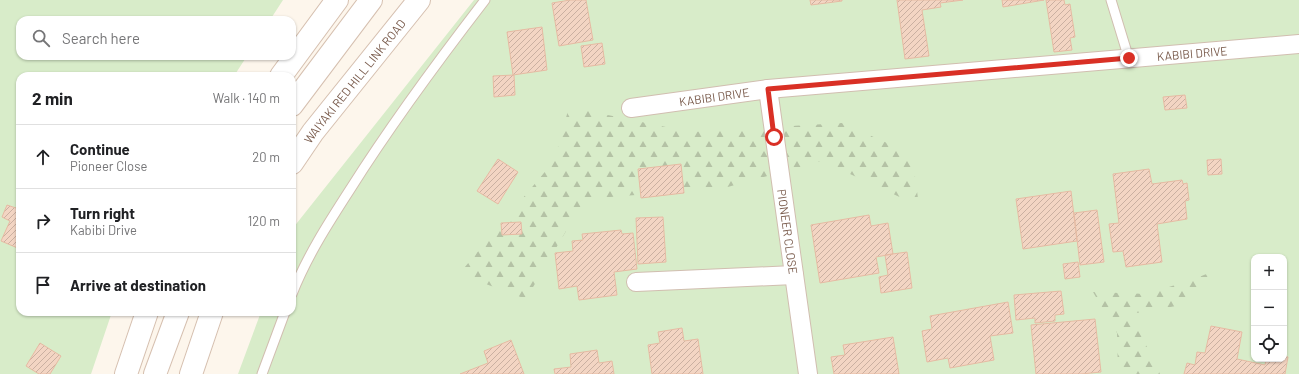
<!DOCTYPE html>
<meta charset="utf-8">
<style>
:root{--surface:#fff;--page:#f2f2f2;--text:#202124;--muted:#757577;--line:#e0e0e0}
body{margin:0;font-family:Barlow,sans-serif;background:var(--page);color:var(--text)}
.controls{position:absolute;right:12px;bottom:12px;display:grid;overflow:hidden;border-radius:8px;box-shadow:0 1px 3px #0004}
.controls button{width:36px;height:36px;display:grid;place-items:center;padding:0;border:0;border-bottom:1px solid var(--line);background:var(--surface);color:var(--text);font:20px sans-serif}
.stop{position:absolute;width:12px;height:12px;margin:-9px;border:3px solid #d93025;border-radius:50%;background:#fff}
.stop.end{background:#d93025;border-color:#fff;box-shadow:0 1px 4px #0008}
.list{margin:0;padding:0;list-style:none}
h2{display:flex;justify-content:space-between;align-items:center;height:52px;margin:0;padding:0 16px;font-size:17px}
h2 small{font-size:13px;font-weight:400;color:var(--muted)}
.list li{display:grid;grid-template-columns:26px 1fr auto;gap:12px;align-items:center;box-sizing:border-box;height:64px;padding:0 16px;border-top:1px solid var(--line)}
.list b{display:block;font-size:15px;white-space:nowrap}
.list p{margin:0;font-size:13px;white-space:nowrap;color:var(--muted)}
.list em{font-size:13px;font-style:normal;color:var(--muted)}
.icon{flex:none;width:22px;height:22px;fill:none;stroke:currentColor;stroke-width:2;stroke-linecap:round;stroke-linejoin:round}
.map{position:relative;flex:none;width:1299px;height:374px;overflow:hidden}
.search{position:absolute;background:var(--surface);box-shadow:0 1px 3px #0004;left:16px;top:16px;width:280px;height:44px;display:flex;align-items:center;gap:10px;box-sizing:border-box;padding:0 14px;border-radius:12px;color:var(--muted);font-size:15px}
.panel{position:absolute;background:var(--surface);box-shadow:0 1px 3px #0004;left:16px;top:72px;width:280px;height:244px;border-radius:12px}
.map>svg:first-child{display:block}
</style>
<div class="map">
<svg width="1299" height="374" viewBox="0 0 1299 374">
<defs>
<pattern id="forest-firs" width="22" height="20" patternUnits="userSpaceOnUse"><rect width="22" height="20" fill="#d8ecc9"/><path d="M5 1l3.5 6h-7zM16 11l3.5 6h-7z" fill="#b4c2a5"/></pattern>
<pattern id="building-hatch" width="6" height="6" patternUnits="userSpaceOnUse"><rect width="6" height="6" fill="#f3d5c3"/><path d="M-1 1l2-2M0 6l6-6M5 7l2-2" fill="none" stroke="#cab0a1"/></pattern>
</defs>
<rect width="100%" height="100%" fill="#fdf6ec"/>
<path fill="#d8ecc9" fill-rule="evenodd" d="M0,0H283L270,20H20V56H247L234,76H20V312H112L91,374H0Z
M474,0H1299V374H238L261,312H292L293,228ZM1254,257H1284V359H1254Z"/>
<path fill="url(#forest-firs)" d="M569,107L690,132L842,123L912,154L919,206L822,161L724,188L585,199L526,299L459,274L554,161Z
M1231,264L1176,306L1131,314L1160,374H1118L1117,333L1093,292L1148,294L1199,277Z"/>
<path fill="url(#building-hatch)" stroke="#e6bba3" d="M570,0H586L593,40L559,46L552,3Z
M810,0H842V1L811,5Z
M897,0H963L940,3L941,7L922,10L929,56L905,59Z
M1002,0H1044L1003,7Z
M1046,0H1064L1065,5L1070,4L1075,37L1070,38L1072,50L1054,52Z
M542,27L547,70L513,75L507,32Z
M602,43L605,64L584,67L581,46Z
M514,75L515,95L494,97L493,76Z
M1185,95L1187,108L1165,110L1163,97Z
M498,159L518,172L498,204L477,191Z
M1221,159L1222,174L1208,175L1207,160Z
M681,164L684,193L641,198L638,169Z
M1149,169L1152,184L1182,180L1183,184L1187,183L1189,200L1185,201L1187,219L1157,224L1162,262L1126,267L1123,251L1113,252L1109,224L1119,223L1113,174Z
M1071,191L1077,241L1023,249L1016,199Z
M20,198V249L1,241L10,221L2,217L7,205L16,208Z
M1097,210L1104,262L1080,265L1074,213Z
M869,215L871,226L888,223L893,254L876,257L879,273L820,283L811,225Z
M663,217L666,262L638,264L636,218Z
M521,222L522,234L502,235L501,223Z
M621,230L622,234L633,233L637,269L614,272L617,295L579,300L577,286L559,289L555,253L573,251L572,241L583,240L582,234Z
M907,252L912,288L881,293L879,277L888,275L885,255Z
M1078,262L1080,277L1065,279L1063,264Z
M1061,291L1064,314L1055,315V321L1035,323V318L1016,320L1014,295Z
M1008,302L1013,333L990,336L994,360L950,368L948,358L927,362L922,331L932,329L930,316Z
M1095,319L1101,372L1081,374H1036L1031,325Z
M1211,326L1242,332L1237,359L1265,365L1266,359H1284V356L1288,357L1285,374H1184L1187,363L1195,365L1197,352L1205,353Z
M682,328L684,341L698,339L703,374H652L648,345L660,343L658,332Z
M893,337L899,374H834L831,357L845,355L843,345Z
M511,340L524,374H460L488,363L484,351Z
M40,343L61,356L50,374H39L26,366Z
M597,350L599,363L612,361L614,374H555L554,369L571,367L570,354Z"/>
<g fill="none" stroke-linecap="round" stroke-linejoin="round">
<defs>
<path id="lane" d="M1111,0L1129,59
M292,294C307,256 329,222 351,188C392,123 438,61 485,0
M262,374L285,312"/>
<g id="street">
<path id="s1" d="M768,89L808,374"/>
<path id="s2" d="M631,108L768,89L1299,44"/>
<path d="M636,282L794,275"/>
</g>
<g id="secondary">
<path d="M281,76L337,0"/>
<path d="M292,105L371,0"/>
<path id="s3" d="M292,163L313,132L419,0"/>
<path d="M126,374L147,312"/>
<path d="M155,374L178,312"/>
<path d="M191,374L212,312"/>
</g>
</defs>
<use href="#lane" stroke="#d1beb0" stroke-width="11"/>
<use href="#street" stroke="#d1beb0" stroke-width="20"/>
<use href="#secondary" stroke="#d6c0b0" stroke-width="24"/>
<use href="#lane" stroke="#fff" stroke-width="9"/>
<use href="#street" stroke="#fff" stroke-width="18"/>
<use href="#secondary" stroke="#fff" stroke-width="22"/>
</g>
<g fill="none" stroke-linecap="round" stroke-linejoin="round">
<path stroke="#d93025" stroke-width="5" d="M774,137L768,89L1129,58"/>
</g>
<g text-anchor="middle" dominant-baseline="central" stroke-width="3" stroke-linejoin="round" paint-order="stroke">
<g font-size="12" fill="#7a5c4d" stroke="#fffaf3">
<text stroke="none"><textPath href="#s2" startOffset="564">KABIBI DRIVE</textPath></text>
<text stroke="none"><textPath href="#s3" startOffset="103">WAIYAKI RED HILL LINK ROAD</textPath></text>
<text stroke="none"><textPath href="#s2" startOffset="84">KABIBI DRIVE</textPath></text>
<text stroke="none"><textPath href="#s1" startOffset="144">PIONEER CLOSE</textPath></text>
</g>
</g>
</svg>
<div class="controls">
<button>+</button>
<button>−</button>
<button><svg class="icon" aria-label="locate" viewBox="0 0 24 24"><circle cx="12" cy="12" r="6"/><path d="M12 2v4M12 18v4M2 12h4M18 12h4"/></svg></button>
</div>
<div class="stop" style="left:774px;top:137px"></div>
<div class="stop end" style="left:1129px;top:58px"></div>
<div class="search"><svg class="icon" aria-label="search" viewBox="0 0 24 24"><circle cx="10" cy="10" r="6"/><path d="M15 15l6 6"/></svg>Search here</div>
<section class="panel">
<h2>2 min<small>Walk · 140 m</small></h2>
<ul class="list">
<li><svg class="icon" aria-label="ahead" viewBox="0 0 24 24"><path d="M12 20V5M6 11l6-6 6 6"/></svg><div><b>Continue</b><p>Pioneer Close</p></div><em>20 m</em></li>
<li><svg class="icon" aria-label="right" viewBox="0 0 24 24"><path d="M7 20v-9h11M14 6l5 5-5 5"/></svg><div><b>Turn right</b><p>Kabibi Drive</p></div><em>120 m</em></li>
<li><svg class="icon" aria-label="arrive" viewBox="0 0 24 24"><path d="M6 21V4h12l-3 4 3 4H6"/></svg><div><b>Arrive at destination</b></div></li>
</ul>
</section>
</div>
